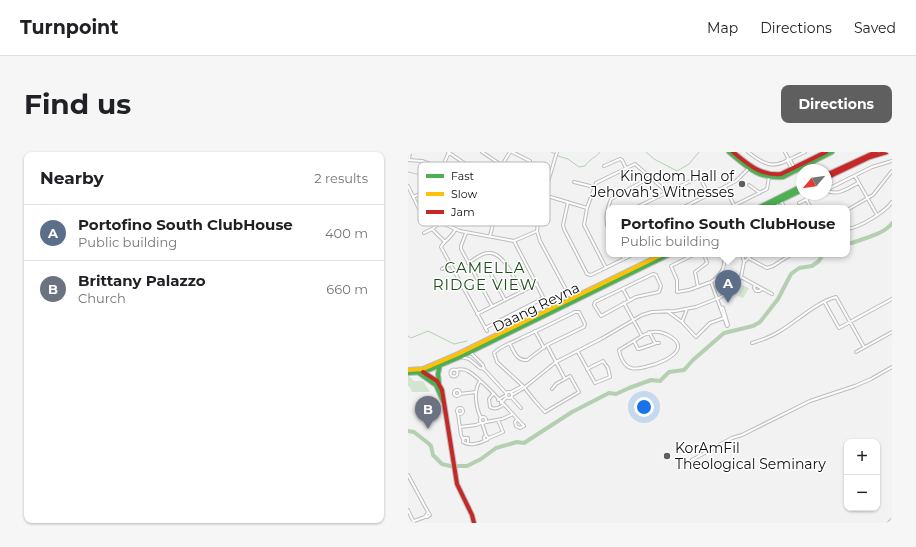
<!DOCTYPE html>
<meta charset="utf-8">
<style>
:root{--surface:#fff;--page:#f6f6f6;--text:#202124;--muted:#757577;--line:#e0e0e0;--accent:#5e5f5e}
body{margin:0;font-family:Montserrat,sans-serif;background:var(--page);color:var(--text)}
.controls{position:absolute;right:12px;bottom:12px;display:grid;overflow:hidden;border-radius:8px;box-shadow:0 1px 3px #0004}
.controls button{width:36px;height:36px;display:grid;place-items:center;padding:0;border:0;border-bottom:1px solid var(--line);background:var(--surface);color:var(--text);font:20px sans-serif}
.compass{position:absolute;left:388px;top:12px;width:36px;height:36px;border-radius:50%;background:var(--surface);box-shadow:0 1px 3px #0004;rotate:241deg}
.you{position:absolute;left:236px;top:255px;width:14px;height:14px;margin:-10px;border:3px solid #fff;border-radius:50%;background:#1a73e8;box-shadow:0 0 0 6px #1a73e833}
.badge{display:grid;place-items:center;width:26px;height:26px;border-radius:50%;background:var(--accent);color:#fff;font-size:13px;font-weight:700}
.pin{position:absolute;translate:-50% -33px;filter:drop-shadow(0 1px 2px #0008)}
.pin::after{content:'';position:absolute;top:21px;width:14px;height:12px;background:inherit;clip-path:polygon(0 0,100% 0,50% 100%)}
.popup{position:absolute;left:198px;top:53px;width:244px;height:52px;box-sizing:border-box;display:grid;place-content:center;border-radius:8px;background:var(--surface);filter:drop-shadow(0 1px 3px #0005);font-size:13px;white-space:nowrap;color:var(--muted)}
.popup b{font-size:15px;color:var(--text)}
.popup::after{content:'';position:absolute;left:50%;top:100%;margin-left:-8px;border:8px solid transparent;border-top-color:var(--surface)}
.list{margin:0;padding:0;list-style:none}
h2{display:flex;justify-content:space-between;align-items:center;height:52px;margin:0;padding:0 16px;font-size:17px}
h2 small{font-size:13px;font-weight:400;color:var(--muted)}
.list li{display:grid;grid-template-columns:26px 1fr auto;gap:12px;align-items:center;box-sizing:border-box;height:56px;padding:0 16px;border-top:1px solid var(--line)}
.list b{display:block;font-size:15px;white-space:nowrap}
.list p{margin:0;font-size:13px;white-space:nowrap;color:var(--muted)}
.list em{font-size:13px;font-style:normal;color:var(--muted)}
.map{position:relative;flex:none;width:484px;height:371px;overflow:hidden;border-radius:8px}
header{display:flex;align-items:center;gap:24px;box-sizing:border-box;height:56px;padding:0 20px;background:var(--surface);border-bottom:1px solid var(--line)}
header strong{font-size:19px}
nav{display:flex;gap:22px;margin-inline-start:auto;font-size:14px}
.intro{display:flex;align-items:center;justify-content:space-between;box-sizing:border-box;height:96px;padding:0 24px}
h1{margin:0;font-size:28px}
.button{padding:10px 18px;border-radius:8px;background:var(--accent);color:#fff;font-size:14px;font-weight:700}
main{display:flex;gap:24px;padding:0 24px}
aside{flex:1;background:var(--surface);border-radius:8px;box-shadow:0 1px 3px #0004}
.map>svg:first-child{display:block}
</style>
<header>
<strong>Turnpoint</strong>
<nav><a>Map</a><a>Directions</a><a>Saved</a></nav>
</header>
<div class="intro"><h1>Find us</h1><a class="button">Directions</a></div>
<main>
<aside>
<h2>Nearby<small>2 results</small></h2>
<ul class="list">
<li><span class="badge" style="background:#5c6f8a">A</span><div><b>Portofino South ClubHouse</b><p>Public building</p></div><em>400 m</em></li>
<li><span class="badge" style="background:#6b7280">B</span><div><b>Brittany Palazzo</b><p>Church</p></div><em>660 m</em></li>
</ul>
</aside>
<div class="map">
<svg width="484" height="371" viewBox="0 0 484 371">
<rect width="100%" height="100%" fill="#f1f2f1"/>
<path fill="#d4e4d2" d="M92,65L102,66L101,72L91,71Z
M335,133L341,136L335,146L330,144Z
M0,223L6,229H15L22,240H4L2,235L0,234Z"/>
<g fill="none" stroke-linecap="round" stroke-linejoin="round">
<path stroke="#b4d0b1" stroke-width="1" d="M143,0L147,2
M238,0L246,7L269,19L281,12L291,0
M150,4L160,7L171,15L177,14C181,7 188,6 192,0
M0,20L27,26L65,52L115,62
M0,184L3,186L20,179L46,192L59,189"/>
<path stroke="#b4d0b1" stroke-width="4" d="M439,91H444C456,86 477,82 484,71
M0,279L6,280L20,291L23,294L25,303L34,312L42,314H59L73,307L88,296L109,290L116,291L164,260L201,241L208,242L221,236L243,228L252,229L261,220L276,218L285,208L316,181L345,174L352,170L370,147L383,122L391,116L404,114L411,109L415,102"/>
<defs>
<path id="street" d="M40,0L101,42L111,46L133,51
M74,0L101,18L118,23
M104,0L122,9L111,46
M149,0L131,60L129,79L132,89L161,143
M340,0C366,21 370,12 397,0
M377,0L380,6L379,8L384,17
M0,8L14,9L34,16L75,42H86L95,38
M1,8L2,0
M382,8L386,15
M94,13L102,0
M196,14L212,7L214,8L218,16
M34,16L41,0
M447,24L469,63
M166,30L186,35
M341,33L352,41
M0,34L12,59L15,61L21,59L24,60L36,72L52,79L106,89L129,79
M317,35L326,53
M418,38L464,15L484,9
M418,38C429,45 440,36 450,31
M136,43L179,56
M5,45C30,32 34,55 56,64C64,67 74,66 83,68L85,72L82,84
M371,46L377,56
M398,47L403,56
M365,49L372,56
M160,50L155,73L156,77L179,122L183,123L226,102
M391,51L409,42
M227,56L291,25L292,26L301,43
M274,56L328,29L341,16
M321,56L359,37L361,25
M439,58L465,43L484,19
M24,77L37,90
M439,77C451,76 477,60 484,50
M47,78C43,86 35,90 33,95L79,179
M201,78C196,69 199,57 203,47L243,25
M16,81L24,77L33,70
M58,81L53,94V97L84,154
M213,102L216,107
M287,102L263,114L269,128V140L281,138L303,130L319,174
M334,102L336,110
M340,106L359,116L365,114L384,102
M60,111C66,108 73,101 80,101C96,99 107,129 114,140
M198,116L176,73L179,56L188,31L227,12L259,40
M34,117L42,112
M83,122L97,148
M245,122L248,123L253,134L251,140L228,145L193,164L186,153L187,150Z
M333,125L364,142
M303,130C313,124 318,114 316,102
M347,133L346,136L348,139H351L354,137
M290,135L287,120L299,111L296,102
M215,137L221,148
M216,151L234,184C243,179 250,178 260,183C294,201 232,220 223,216C216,214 212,205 211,198L234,184
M417,151L431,176L484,147
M312,155L315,156L320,173L319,174
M259,159L274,170L288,185L302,171L316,166
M69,162L129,132
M274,170L279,157
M77,176L132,148L135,145L106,89
M127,179L136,196
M226,189L230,197H231L246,192L247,191L241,180
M247,191H251
M344,191C354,188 363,185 372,179C389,169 409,150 428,145L456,195
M102,192C106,200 109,209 119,208L139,193L176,175L177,172L171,160H167C149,169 131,178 113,186C104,191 92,194 86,201L89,210L115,234L127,249L137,260L171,240L162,224L148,232L144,237
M139,193L157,227
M61,199L75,213L76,217L98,241
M170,200L187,231L202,225L200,216L195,209L179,217
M448,200L484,180
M53,205L61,207L72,216L76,217
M42.5 221a3.5 3.5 0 1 1 7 0a3.5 3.5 0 1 1-7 0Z
M48,218C52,217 56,217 60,219C78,230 101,259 116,274L112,276L108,274L107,270L109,267
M72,229C65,239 68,256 73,266
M46 241a3 3 0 1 1 6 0a3 3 0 1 1-6 0Z
M98 243a3 3 0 1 1 6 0a3 3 0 1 1-6 0Z
M103,240L115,234
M52,242L68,240
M85,242L81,247L82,255C86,258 91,256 95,253
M104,243L116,236L148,210L193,187L234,163L244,160L267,159L288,155L313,145L327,134L333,125L336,110L345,102
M103,245L113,256
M90,248L98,243
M93,251L99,245
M49 259a3 3 0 1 1 6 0a3 3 0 1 1-6 0Z
M50,262L53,283L55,287
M72 268a3 3 0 1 1 6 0a3 3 0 1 1-6 0Z
M78,270L94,267L103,263
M74,271L78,283
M52,275L68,273L73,271
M76 286a2 2 0 1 1 4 0a2 2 0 1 1-4 0Z
M81,286L95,280L90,268
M60,291V286H56L55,290C61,294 71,292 78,288
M284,308L324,286L334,283L402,249L447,234L463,227L484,215
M0,323L20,360L17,365L6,369
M0,358L6,371
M17,365H19L22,363L20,360"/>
<path id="fast" d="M321,0C339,15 350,27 375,25L424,0
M350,56L394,34
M357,56L394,38
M0,221L16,220L52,205L262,102
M11,221L28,233L35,249
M31,231L30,222L32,213"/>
<path id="slow" d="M0,218L15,217L50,202L255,102
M482,371L484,369"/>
<path id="jam" d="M325,0C340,12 352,24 373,22L418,0
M418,23L468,0
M418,26L462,5L479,0
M15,220L29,229L34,238L49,332L64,363L66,371"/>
</defs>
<use href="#street" stroke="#bbbcbb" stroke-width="4"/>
<use href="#fast" stroke="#bbbcbb" stroke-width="6"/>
<use href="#slow" stroke="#bbbcbb" stroke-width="6"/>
<use href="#jam" stroke="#bbbcbb" stroke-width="6"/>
<use href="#street" stroke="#fdfdfd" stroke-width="2"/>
<use href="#fast" stroke="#4caf50" stroke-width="4"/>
<use href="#slow" stroke="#ffc107" stroke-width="4"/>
<use href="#jam" stroke="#c62828" stroke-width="4"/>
</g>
<g fill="#5e5f5e" stroke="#fff" stroke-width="1.5">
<circle cx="334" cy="32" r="4"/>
<circle cx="259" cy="304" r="4"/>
</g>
<g text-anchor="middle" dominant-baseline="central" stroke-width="3" stroke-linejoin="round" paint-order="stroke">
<g font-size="14" fill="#0f100f" stroke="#fff" text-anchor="end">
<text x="326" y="24">Kingdom Hall of<tspan x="326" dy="16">Jehovah's Witnesses</tspan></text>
<text x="267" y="296" text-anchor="start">KorAmFil<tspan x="267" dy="16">Theological Seminary</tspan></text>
</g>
<g font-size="14" fill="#0f100f" stroke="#fff">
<text transform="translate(128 155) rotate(-26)">Daang Reyna</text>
</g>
<g font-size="15" letter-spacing="1" fill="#1b4e19" stroke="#fff">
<text x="77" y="115">CAMELLA<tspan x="77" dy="17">RIDGE VIEW</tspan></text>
</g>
</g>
<rect x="10" y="10" width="132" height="64" rx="6" fill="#fff" stroke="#b7b7b7" stroke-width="1"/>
<rect x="18" y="22" width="18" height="4" fill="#4caf50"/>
<rect x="18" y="40" width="18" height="4" fill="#ffc107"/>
<rect x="18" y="58" width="18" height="4" fill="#c62828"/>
<g font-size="11" fill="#0f100f">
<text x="43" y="28">Fast</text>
<text x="43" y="46">Slow</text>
<text x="43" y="64">Jam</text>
</g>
</svg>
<div class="controls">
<button>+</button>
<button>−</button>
</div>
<svg class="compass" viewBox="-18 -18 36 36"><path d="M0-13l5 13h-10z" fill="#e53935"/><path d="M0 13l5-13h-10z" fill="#757577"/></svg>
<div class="you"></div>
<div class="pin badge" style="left:320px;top:151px;background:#5c6f8a">A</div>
<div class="popup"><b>Portofino South ClubHouse</b>Public building</div>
<div class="pin badge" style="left:20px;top:277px;background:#6b7280">B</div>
</div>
</main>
